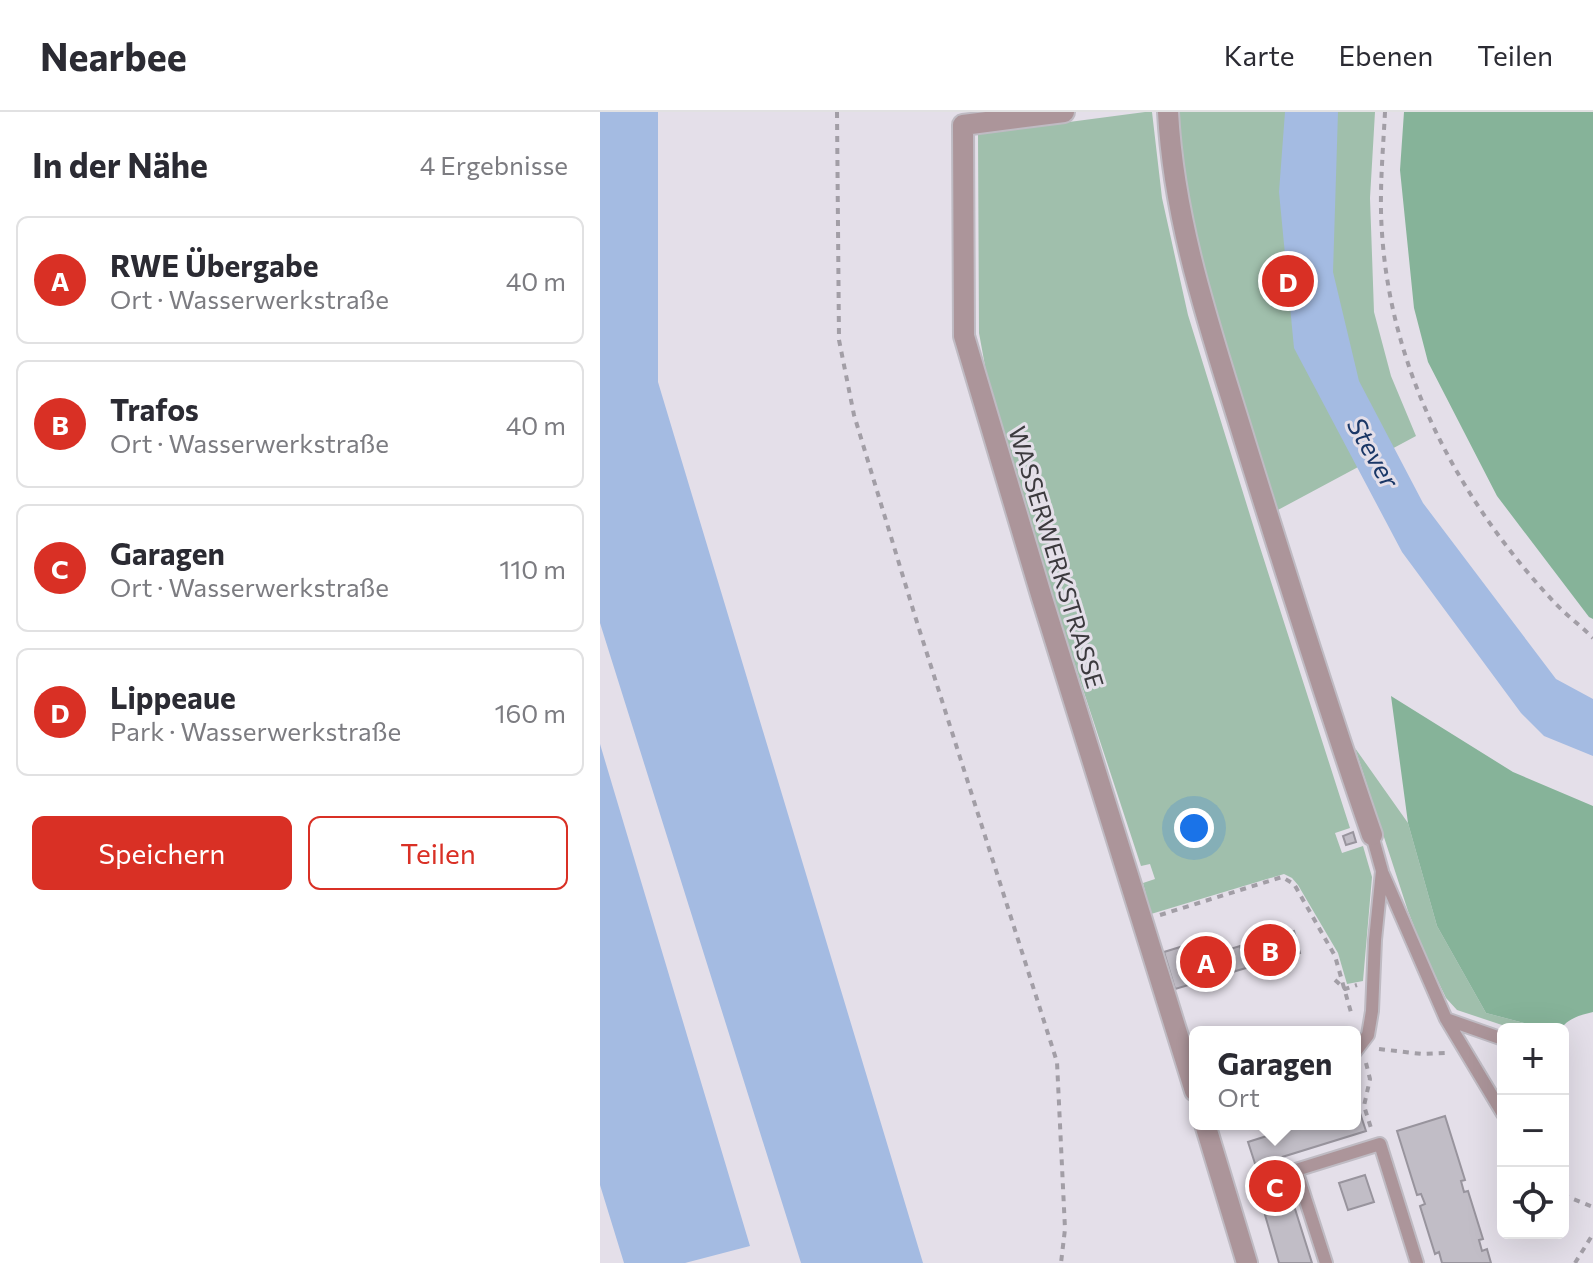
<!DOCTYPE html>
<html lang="de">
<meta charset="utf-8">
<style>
:root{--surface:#fff;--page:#f7f7f7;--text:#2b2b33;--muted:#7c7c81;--line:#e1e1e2;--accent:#d93025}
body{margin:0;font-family:Commissioner,sans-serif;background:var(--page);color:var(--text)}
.controls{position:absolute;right:24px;bottom:24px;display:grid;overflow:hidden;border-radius:12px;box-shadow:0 8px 32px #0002}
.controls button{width:72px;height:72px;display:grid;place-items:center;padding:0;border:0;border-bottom:2px solid var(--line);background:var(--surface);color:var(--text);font:40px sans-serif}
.you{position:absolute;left:594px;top:716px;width:28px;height:28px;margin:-20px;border:6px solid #fff;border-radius:50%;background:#1a73e8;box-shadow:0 0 0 12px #1a73e833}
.badge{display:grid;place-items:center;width:52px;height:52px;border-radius:50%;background:var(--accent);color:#fff;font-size:26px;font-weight:700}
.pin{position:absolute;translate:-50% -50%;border:4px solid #fff;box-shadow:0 2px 8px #0006}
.popup{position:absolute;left:589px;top:914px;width:172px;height:104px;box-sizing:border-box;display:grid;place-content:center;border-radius:12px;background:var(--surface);filter:drop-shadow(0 2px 6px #0005);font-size:26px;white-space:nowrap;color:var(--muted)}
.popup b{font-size:30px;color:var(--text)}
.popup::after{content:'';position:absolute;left:50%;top:100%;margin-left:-16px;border:16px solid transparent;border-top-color:var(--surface)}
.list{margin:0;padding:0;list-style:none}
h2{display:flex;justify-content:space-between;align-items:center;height:104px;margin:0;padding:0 32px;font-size:34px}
h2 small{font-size:26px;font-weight:400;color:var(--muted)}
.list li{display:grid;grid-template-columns:52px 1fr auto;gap:24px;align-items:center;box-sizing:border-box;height:128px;margin:0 16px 16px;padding:0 16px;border:2px solid var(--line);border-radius:12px}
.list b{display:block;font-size:30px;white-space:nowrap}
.list p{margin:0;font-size:26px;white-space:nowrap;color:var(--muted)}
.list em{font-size:26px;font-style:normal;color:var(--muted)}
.actions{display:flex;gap:16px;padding:24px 32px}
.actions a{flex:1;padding:18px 0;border:2px solid var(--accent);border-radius:12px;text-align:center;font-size:28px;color:var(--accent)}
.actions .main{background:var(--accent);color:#fff}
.icon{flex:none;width:44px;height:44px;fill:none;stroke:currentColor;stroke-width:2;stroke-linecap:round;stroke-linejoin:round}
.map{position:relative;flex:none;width:993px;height:1151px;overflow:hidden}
header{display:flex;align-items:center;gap:48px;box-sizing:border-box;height:112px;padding:0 40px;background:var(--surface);border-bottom:2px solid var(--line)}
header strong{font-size:38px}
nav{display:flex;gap:44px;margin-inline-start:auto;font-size:28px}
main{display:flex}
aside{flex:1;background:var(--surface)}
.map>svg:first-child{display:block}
</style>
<header>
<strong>Nearbee</strong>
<nav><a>Karte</a><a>Ebenen</a><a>Teilen</a></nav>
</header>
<main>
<aside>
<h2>In der Nähe<small>4 Ergebnisse</small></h2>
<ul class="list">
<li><span class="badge">A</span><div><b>RWE Übergabe</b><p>Ort · Wasserwerkstraße</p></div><em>40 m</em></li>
<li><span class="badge">B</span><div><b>Trafos</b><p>Ort · Wasserwerkstraße</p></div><em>40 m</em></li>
<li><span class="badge">C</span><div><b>Garagen</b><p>Ort · Wasserwerkstraße</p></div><em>110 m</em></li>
<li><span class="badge">D</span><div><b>Lippeaue</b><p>Park · Wasserwerkstraße</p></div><em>160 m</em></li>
</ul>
<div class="actions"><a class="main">Speichern</a><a>Teilen</a></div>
</aside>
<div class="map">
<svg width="993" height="1151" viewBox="0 0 993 1151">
<rect width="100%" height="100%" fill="#e4dfe9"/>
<path fill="#a0bfac" d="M545,0H552L562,86L588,203L658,429L750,716L735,721L742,741L763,734L772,765L763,869L747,872L738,841L698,773L692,766L684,762L551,802L543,771L555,767L550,752L541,754L454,489L392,292L379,221L378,22Z
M578,0H775L770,86L774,200L791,264L816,324L676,399L594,137L578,28Z
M755,636L808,711L837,814L886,901L947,917H914L857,898L846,886L824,840L808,799Z"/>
<path fill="#86b399" d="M804,0H993V507L989,505L897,384L828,250L814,196L800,58Z
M791,584L913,660L993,694V900C981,903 968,906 961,917H947L886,901L837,814L808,711Z"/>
<path fill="#a4bbe2" d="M0,0H58V270L323,1151H201L0,511Z
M685,0H738L733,160L759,269L823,391L956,567L993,587V644L944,624L921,601L802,440L694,236L679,80Z
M0,632L150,1134L85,1151H24L0,1073Z"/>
<path fill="#c1bdc6" stroke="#98949d" stroke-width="2" d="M753,720L756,730L746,733L743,724Z
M694,819L700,841L646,856L640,834Z
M606,827L611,843L640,834L646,856L575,877L564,840Z
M758,995L766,1019L679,1046L712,1151H679L665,1103L671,1101L648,1030L705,1012H755V997Z
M845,1004L865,1068L861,1069L864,1080L868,1079L883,1127L879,1128L882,1139L887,1137L891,1151H842L839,1140L835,1142L820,1094L825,1092L821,1082L817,1083L797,1019Z
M765,1063L774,1090L748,1098L739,1071Z"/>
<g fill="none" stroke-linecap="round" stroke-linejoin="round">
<defs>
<path id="lane" d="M783,762L846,907L903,927
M846,907L903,1002
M755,940L768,923L772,899L775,828L782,759L772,723
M726,1151L696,1058L780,1032L817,1151"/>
<path id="street" d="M464,0L363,13L364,224L442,486L595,979
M568,0C574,114 612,222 645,330C686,462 727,593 772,723
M605,1012L647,1151"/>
</defs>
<use href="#lane" stroke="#bfbbc3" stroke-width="16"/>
<use href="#street" stroke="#bfbbc3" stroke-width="24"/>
<path stroke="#a29ea6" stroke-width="4" stroke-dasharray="6 6" stroke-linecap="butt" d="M237,0L239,228L254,303L315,504L457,950L465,1117L461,1151
M785,0C783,40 779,81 782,121C791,260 859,388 953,489C965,502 980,513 993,526
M560,803L682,765L694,772L735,844L752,904
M735,868L745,877L757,873
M779,937L822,942L846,941
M766,951L770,967L764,994L771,1016
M963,1083L993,1095
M975,1151L993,1122"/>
<use href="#lane" stroke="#ac959a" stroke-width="12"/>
<use href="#street" stroke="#ac959a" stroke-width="20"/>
</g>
<g text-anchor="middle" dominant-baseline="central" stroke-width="6" stroke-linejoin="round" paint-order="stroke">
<g font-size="24" fill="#3c3a3e" stroke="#e4dfe9">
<text transform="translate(457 445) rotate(73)">WASSERWERKSTRASSE</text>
</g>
<g font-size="26" font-style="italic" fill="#1a3767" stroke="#e4dfe9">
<text transform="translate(774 340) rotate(60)">Stever</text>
</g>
</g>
</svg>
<div class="controls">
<button>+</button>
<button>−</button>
<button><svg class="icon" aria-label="locate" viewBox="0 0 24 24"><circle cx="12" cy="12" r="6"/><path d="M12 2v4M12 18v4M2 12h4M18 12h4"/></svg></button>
</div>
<div class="you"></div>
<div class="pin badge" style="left:606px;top:850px">A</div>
<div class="pin badge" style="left:670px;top:838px">B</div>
<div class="pin badge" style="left:675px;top:1074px">C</div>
<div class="popup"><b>Garagen</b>Ort</div>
<div class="pin badge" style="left:688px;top:169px">D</div>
</div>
</main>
